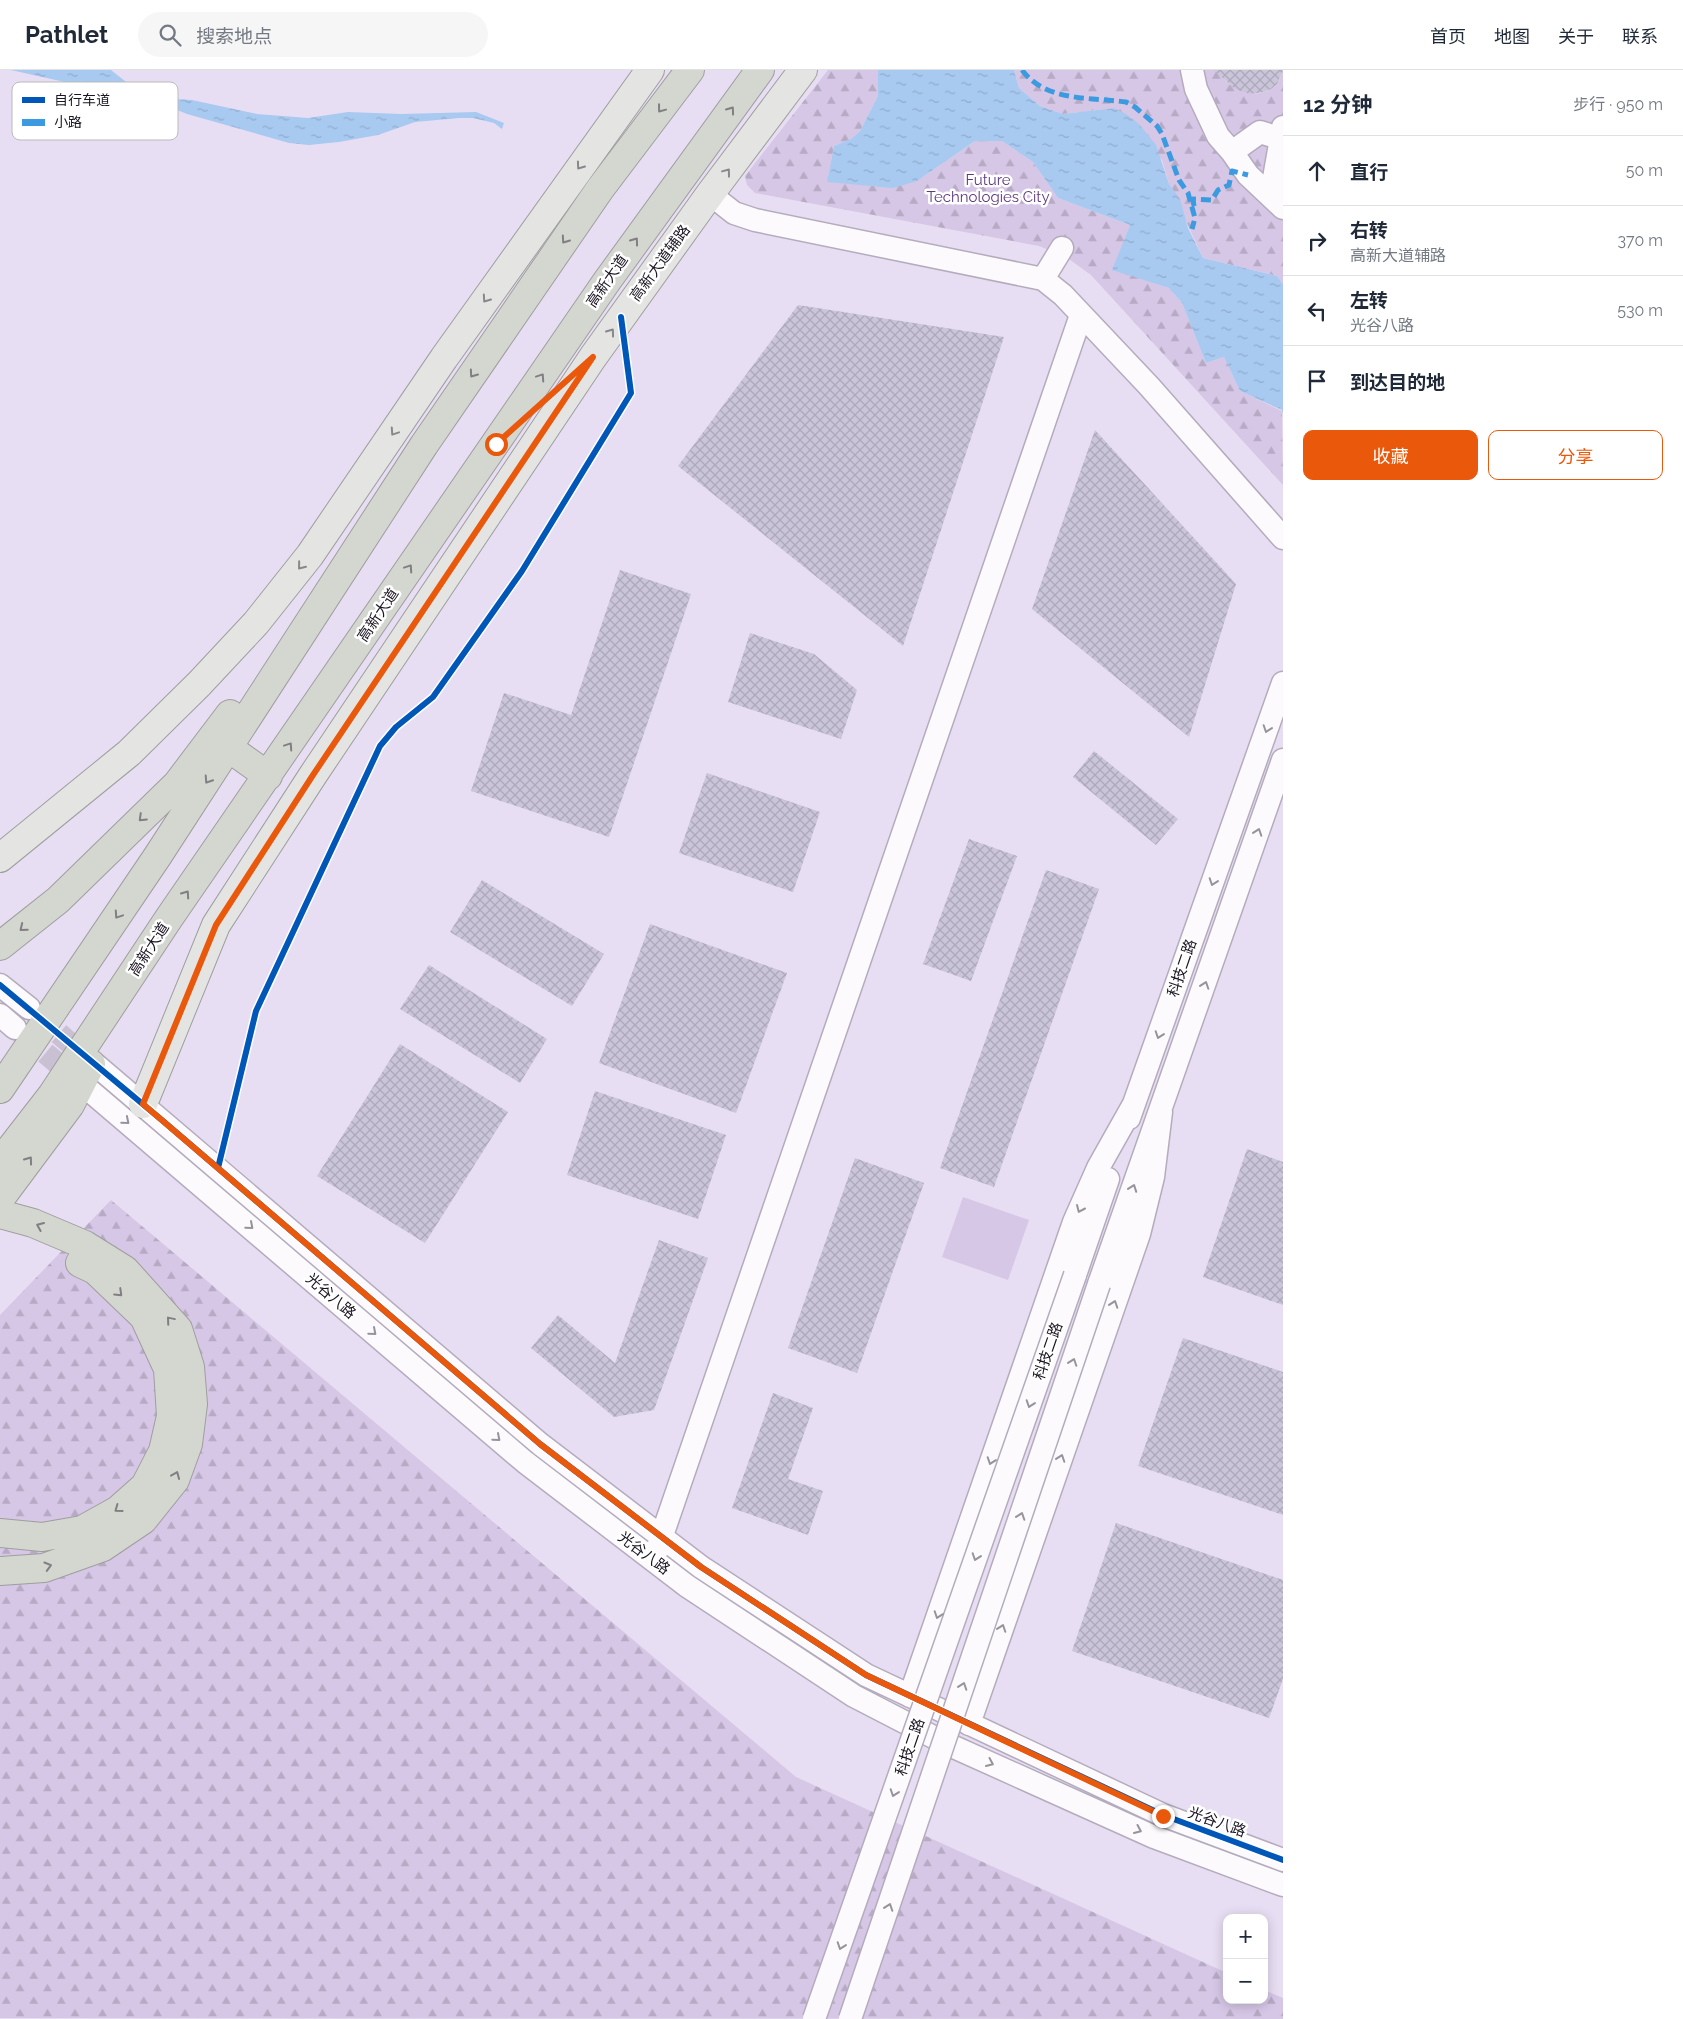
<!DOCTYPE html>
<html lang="zh">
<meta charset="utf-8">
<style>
:root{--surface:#fff;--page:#f6f6f7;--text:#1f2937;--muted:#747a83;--line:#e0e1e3;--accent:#ea580c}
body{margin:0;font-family:Raleway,"Noto Sans SC",sans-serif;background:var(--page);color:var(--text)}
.controls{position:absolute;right:15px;bottom:15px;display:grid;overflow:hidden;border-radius:10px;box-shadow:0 2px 12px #0003}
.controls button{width:45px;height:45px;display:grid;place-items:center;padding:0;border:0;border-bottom:1px solid var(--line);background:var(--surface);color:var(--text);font:25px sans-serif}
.stop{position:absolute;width:15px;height:15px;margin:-11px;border:4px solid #ea580c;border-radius:50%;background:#fff}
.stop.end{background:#ea580c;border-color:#fff;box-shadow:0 1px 5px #0008}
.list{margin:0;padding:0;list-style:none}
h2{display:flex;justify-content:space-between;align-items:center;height:65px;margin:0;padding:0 20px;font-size:21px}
h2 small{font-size:16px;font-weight:400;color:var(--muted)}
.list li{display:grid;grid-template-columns:32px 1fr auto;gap:15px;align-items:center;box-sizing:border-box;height:70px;padding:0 20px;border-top:1px solid var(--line)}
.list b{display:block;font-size:19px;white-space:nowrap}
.list p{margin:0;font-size:16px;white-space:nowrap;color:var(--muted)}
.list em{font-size:16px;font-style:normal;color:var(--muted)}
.actions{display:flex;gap:10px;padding:15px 20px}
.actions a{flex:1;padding:11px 0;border:1px solid var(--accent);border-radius:10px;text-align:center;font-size:18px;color:var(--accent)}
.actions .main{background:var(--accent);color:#fff}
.icon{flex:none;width:28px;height:28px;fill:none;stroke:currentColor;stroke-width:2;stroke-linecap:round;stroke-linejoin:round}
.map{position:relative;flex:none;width:1283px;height:1949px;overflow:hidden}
header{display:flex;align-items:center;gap:30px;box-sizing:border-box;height:70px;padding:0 25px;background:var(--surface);border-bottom:1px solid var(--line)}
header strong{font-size:24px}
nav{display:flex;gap:28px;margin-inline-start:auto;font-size:18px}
.search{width:350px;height:45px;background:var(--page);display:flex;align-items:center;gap:12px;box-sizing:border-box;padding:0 18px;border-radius:28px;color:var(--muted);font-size:19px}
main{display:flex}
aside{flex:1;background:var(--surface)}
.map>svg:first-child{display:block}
</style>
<header>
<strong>Pathlet</strong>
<div class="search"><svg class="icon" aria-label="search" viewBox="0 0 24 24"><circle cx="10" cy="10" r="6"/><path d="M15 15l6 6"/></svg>搜索地点</div>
<nav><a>首页</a><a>地图</a><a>关于</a><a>联系</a></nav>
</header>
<main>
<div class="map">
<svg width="1283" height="1949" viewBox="0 0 1283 1949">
<defs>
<pattern id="forest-firs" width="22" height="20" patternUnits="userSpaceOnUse" patternTransform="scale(1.25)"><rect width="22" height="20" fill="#d6c7e6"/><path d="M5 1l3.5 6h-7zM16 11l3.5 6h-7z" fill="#b7aac5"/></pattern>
<pattern id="water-ripples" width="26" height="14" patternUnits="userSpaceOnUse" patternTransform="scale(1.25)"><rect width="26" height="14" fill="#a8c9f0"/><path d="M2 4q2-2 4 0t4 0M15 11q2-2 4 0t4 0" fill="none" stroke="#90acce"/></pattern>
<pattern id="building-cross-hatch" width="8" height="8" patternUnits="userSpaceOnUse" patternTransform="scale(1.25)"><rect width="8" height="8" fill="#cac5d9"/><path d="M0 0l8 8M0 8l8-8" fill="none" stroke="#ada8ba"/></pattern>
</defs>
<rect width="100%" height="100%" fill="#e8def3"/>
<path fill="url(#forest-firs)" d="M828,0H878V26L860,61L851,69L834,76L827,112L917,111L975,71H1002L1033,92L1058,128L1130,155L1113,199L1169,218L1182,233L1206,293L1224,287L1240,321L1282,341L1283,415L1091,205L1066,187L1039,176L755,123L747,115L745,106Z
M1014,0H1218C1227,20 1257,33 1276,15C1279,12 1281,5 1283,1V214L1277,206L1203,188L1169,114L1162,90L1114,38L1063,44L1040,36L1019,18Z
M111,1130L796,1707L1227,1903V1930H1264V1920L1283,1928V1949L0,1948V1245Z"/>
<path fill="#d6c7e6" d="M963,1127L1029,1150L1008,1210L942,1187Z"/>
<path fill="url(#water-ripples)" d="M11,0H111L130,15L159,28L192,30L257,44L308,48L348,42L401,44L476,42L504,53L502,59L494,53L473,48H459L415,52L378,65L339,72L309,75L289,73L187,44L123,18L96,13H69Z
M878,0H1014L1019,18L1040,36L1063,44L1114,38L1126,44L1139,54L1156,75L1169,114L1180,129L1188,158L1203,188L1277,206L1283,214V345L1282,340L1240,321L1224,287L1206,293L1182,233L1169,218L1112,200L1130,155L1058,128L1033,92L1002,71H975L917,111L893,118L827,112L834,76L851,69L860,61L878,26Z"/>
<path fill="url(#building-cross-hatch)" d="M1214,0H1283V1L1277,14L1271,19L1264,22L1250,24L1235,19Z
M798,235L1004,267L903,576L678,396Z
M1095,360L1236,514L1189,667L1032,539Z
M620,500L691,524L609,767L471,721L504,623L571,645Z
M750,563L814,584L857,620L841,669L728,632Z
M1094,681L1178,749L1156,775L1073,707Z
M707,703L820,742L793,822L679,783Z
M969,769L1017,786L971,911L923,894Z
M1046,800L1099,819L994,1117L940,1098Z
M482,810L604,884L572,936L450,862Z
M650,854L787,903L736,1043L599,993Z
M429,895L547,969L520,1013L400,939Z
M400,974L508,1042L425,1173L317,1106Z
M595,1021L726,1065L698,1149L567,1105Z
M1247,1079L1283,1092V1235L1203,1207Z
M855,1088L924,1113L857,1303L788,1278Z
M659,1170L708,1188L654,1340L614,1347L531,1278L558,1245L615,1293Z
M1183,1268L1283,1302V1445L1138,1396Z
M773,1323L813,1338L788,1409L823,1421L808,1465L732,1438Z
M1116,1453L1283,1510V1609L1269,1648L1072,1581Z"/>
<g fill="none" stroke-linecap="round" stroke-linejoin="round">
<path stroke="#c9c0d4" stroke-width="22" stroke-dasharray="22 11" stroke-linecap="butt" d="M34,942L93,993
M20,962L80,1012"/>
<defs>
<path id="minor" d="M1192,0L1196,19L1218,66L1232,82L1248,105L1283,138
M1232,82L1260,62L1282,69
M710,124L734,143L755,150L1043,209L1063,225L1149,316L1283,468
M1276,130L1273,114L1283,57
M1043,209L1062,178
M0,915L29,938
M0,945L15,958
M96,995L540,1374L701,1497L866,1605L1163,1745L1283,1790
M89,1020L525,1392L687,1516L854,1626L945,1673L1154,1767L1283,1815
M1129,1048L1283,613
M1075,1205L1108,1109
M1099,1214L1283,690
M657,1480L1081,245
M910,1626L1074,1152L1098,1098L1134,1034
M969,1654L1139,1164L1153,1107L1161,1042"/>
<path id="major" d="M0,788L129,683L199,614L256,553L310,485L444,288L650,0
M143,1034L216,855L313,705L593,287L710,124L803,0"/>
<path id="highway" d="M229,678L268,706
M0,876L58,830L177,714L230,644
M0,1019L157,787L424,375L600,119L690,0
M0,1092L52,1025L169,848L607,211L760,0
M0,1129L70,1035L91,994
M0,1144L33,1153L85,1175L125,1200L178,1259L190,1297L193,1334L188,1374L175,1410L143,1450L103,1477L44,1498L0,1501
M0,1463L42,1467L82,1460L118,1440L145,1416L163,1381L171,1346L168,1299L144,1247L95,1200L80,1193"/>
</defs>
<use href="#minor" stroke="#b4acbd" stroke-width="25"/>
<use href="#major" stroke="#9f9e9f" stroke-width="30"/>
<use href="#highway" stroke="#9f9e9f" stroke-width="30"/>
<use href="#minor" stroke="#fcfafd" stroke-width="22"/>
<use href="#major" stroke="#e4e5e2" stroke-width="28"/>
<use href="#highway" stroke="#d4d6d0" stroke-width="28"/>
<defs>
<path id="minor-bridge" d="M814,1949L1075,1205
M850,1949L1099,1214"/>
</defs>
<use href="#minor-bridge" stroke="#b4acbd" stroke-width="25" stroke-linecap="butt"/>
<use href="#minor-bridge" stroke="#fcfafd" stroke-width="22"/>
<path stroke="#3b9ae0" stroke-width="5" stroke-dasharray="10 5" stroke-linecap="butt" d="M1022,0C1046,32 1090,27 1126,32L1135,37L1157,56L1162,64L1179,110L1188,123L1195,148L1192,159
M1194,136L1193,129L1212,130L1218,120L1229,115L1232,101L1248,105"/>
<defs>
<path id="cycleway" d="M0,915L163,1051L540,1374L701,1497L866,1605L1163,1745L1283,1790
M218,1098L256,941L380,676L396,657L433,627L522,501L631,323L621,247"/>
</defs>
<use href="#cycleway" stroke="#fff" stroke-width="9"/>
<use href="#cycleway" stroke="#0057b8" stroke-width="6"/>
</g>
<defs><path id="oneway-chevron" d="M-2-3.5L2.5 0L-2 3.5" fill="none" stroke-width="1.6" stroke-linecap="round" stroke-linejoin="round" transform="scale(1.25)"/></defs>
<g stroke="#817f82">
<use href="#oneway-chevron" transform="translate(661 39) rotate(127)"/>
<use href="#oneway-chevron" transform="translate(731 40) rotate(-54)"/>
<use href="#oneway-chevron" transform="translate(565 170) rotate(125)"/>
<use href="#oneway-chevron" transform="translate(635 171) rotate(-54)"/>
<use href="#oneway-chevron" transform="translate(473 304) rotate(125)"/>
<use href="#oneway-chevron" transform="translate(541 307) rotate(-56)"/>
<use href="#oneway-chevron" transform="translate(409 498) rotate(-56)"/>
<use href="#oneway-chevron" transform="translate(289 676) rotate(-56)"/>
<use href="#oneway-chevron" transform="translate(208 710) rotate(123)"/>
<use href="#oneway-chevron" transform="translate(142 748) rotate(136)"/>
<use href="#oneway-chevron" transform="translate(186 824) rotate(-55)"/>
<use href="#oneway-chevron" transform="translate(118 845) rotate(124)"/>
<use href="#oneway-chevron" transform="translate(23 858) rotate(141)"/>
<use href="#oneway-chevron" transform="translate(29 1090) rotate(-54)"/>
<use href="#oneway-chevron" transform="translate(40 1156) rotate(-157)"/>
<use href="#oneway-chevron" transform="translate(119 1223) rotate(44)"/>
<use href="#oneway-chevron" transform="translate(170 1250) rotate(-130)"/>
<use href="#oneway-chevron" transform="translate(176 1405) rotate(-67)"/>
<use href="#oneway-chevron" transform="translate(118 1439) rotate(144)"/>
<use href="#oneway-chevron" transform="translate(48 1496) rotate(-16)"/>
</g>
<g stroke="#8a878c">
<use href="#oneway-chevron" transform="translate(580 96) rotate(126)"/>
<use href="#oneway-chevron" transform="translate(727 102) rotate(-53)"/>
<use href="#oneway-chevron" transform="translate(486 229) rotate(125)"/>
<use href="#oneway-chevron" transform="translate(611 262) rotate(-54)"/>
<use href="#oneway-chevron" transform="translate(394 362) rotate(124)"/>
<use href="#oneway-chevron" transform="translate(301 496) rotate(129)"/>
</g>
<g stroke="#97939a">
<use href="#oneway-chevron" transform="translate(1267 659) rotate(109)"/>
<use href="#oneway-chevron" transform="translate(1258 762) rotate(-71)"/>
<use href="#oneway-chevron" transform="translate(1213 812) rotate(109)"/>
<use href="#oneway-chevron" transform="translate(1205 915) rotate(-71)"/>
<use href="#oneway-chevron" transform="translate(1159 965) rotate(109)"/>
<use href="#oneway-chevron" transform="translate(126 1051) rotate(40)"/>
<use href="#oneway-chevron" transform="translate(1133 1118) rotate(-70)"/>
<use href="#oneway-chevron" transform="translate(1080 1139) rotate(114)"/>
<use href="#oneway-chevron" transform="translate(250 1156) rotate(41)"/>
<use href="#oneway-chevron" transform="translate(1114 1234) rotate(-71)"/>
<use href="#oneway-chevron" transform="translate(373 1262) rotate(41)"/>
<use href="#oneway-chevron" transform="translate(1073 1292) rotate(-71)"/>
<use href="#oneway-chevron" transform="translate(1030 1334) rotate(109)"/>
<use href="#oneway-chevron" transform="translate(497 1368) rotate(41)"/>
<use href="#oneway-chevron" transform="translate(1061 1388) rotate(-71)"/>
<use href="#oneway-chevron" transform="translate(991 1391) rotate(109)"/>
<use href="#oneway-chevron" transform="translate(1021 1446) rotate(-71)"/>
<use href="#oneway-chevron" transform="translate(976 1487) rotate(109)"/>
<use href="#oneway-chevron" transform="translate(938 1545) rotate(109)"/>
<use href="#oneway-chevron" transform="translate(1002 1558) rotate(-71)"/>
<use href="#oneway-chevron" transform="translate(963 1616) rotate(-71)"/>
<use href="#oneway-chevron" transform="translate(990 1693) rotate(24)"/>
<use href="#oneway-chevron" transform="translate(894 1723) rotate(109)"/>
<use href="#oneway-chevron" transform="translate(1138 1760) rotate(24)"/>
<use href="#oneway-chevron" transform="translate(889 1837) rotate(-71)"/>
<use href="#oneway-chevron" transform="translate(841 1876) rotate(109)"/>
</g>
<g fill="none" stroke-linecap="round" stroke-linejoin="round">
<path stroke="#ea580c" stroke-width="6" d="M496,374L593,287L313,705L216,855L143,1034L540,1374L701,1497L866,1605L1163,1746"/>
</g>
<g text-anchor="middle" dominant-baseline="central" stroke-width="5" stroke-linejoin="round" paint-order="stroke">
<g font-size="15" fill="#5e397f" stroke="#fff">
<text x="988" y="110">Future<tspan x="988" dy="17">Technologies City</tspan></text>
</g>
<g font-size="15" fill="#1b1522" stroke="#fff">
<text transform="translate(660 193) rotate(-54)">高新大道辅路</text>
<text transform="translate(607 211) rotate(-55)">高新大道</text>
<text transform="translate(378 545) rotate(-56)">高新大道</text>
<text transform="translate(149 879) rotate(-57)">高新大道</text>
<text transform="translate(1182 898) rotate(-71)">科技二路</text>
<text transform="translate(331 1226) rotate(41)">光谷八路</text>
<text transform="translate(1048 1281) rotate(-71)">科技二路</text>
<text transform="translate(644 1483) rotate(37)">光谷八路</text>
<text transform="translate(910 1677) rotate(-71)">科技二路</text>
<text transform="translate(1217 1752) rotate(20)">光谷八路</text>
</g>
</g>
<rect x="12" y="12" width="166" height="58" rx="8" fill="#fff" stroke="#bbb9bd" stroke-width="1"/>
<rect x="22" y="27" width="23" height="6" fill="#0057b8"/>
<rect x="22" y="49" width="23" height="7" fill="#3b9ae0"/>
<g font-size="14" fill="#1b1522">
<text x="54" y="35">自行车道</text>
<text x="54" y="57">小路</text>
</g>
</svg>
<div class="controls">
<button>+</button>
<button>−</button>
</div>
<div class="stop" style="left:496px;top:374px"></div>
<div class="stop end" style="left:1163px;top:1746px"></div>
</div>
<aside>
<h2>12 分钟<small>步行 · 950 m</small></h2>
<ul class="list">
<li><svg class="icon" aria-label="ahead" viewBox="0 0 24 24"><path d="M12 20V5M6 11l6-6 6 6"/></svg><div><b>直行</b></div><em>50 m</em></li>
<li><svg class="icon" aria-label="right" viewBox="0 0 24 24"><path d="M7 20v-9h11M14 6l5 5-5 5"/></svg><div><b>右转</b><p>高新大道辅路</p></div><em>370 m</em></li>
<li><svg class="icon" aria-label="left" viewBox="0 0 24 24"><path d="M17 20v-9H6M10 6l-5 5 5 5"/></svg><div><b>左转</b><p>光谷八路</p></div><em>530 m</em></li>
<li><svg class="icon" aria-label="arrive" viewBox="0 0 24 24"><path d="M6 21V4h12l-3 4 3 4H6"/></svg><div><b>到达目的地</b></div></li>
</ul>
<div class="actions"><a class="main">收藏</a><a>分享</a></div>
</aside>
</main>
